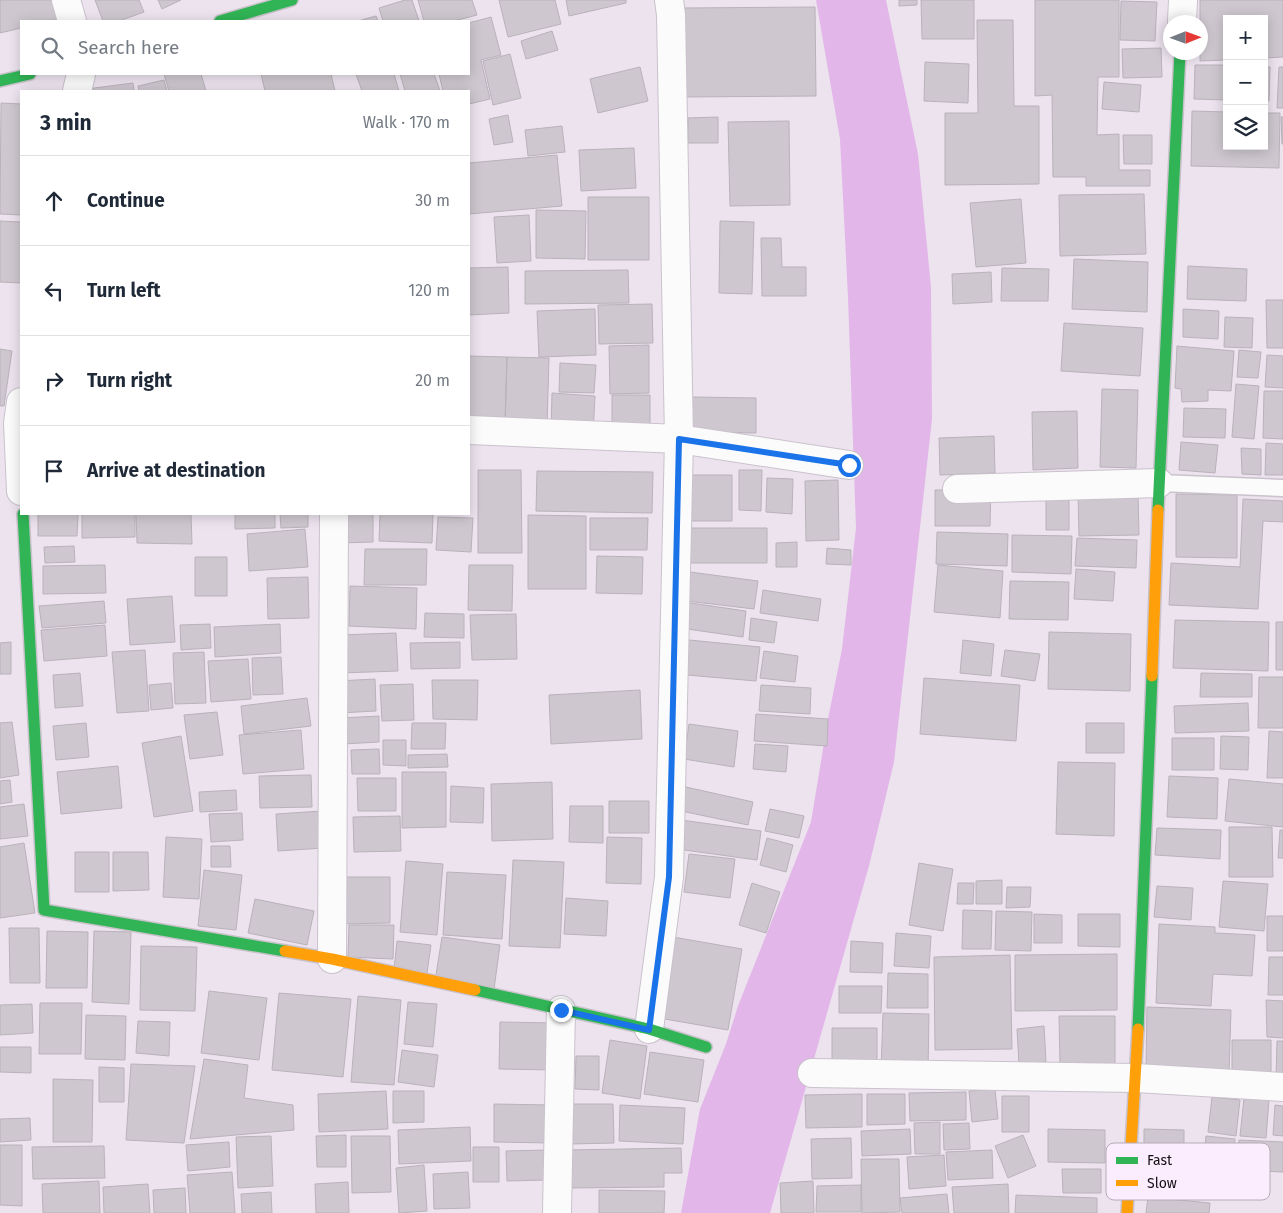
<!DOCTYPE html>
<meta charset="utf-8">
<style>
:root{--surface:#fff;--page:#f2f2f3;--text:#1f2937;--muted:#747a83;--line:#e0e1e3}
body{margin:0;font-family:"Fira Sans",sans-serif;background:var(--page);color:var(--text)}
.controls{position:absolute;right:15px;top:15px;display:grid;overflow:hidden;border-radius:0px;box-shadow:0 2px 12px #0003}
.controls button{width:45px;height:45px;display:grid;place-items:center;padding:0;border:0;border-bottom:1px solid var(--line);background:var(--surface);color:var(--text);font:25px sans-serif}
.compass{position:absolute;left:1163px;top:15px;width:45px;height:45px;border-radius:50%;background:var(--surface);box-shadow:0 2px 12px #0003;rotate:89deg}
.stop{position:absolute;width:15px;height:15px;margin:-11px;border:4px solid #1a73e8;border-radius:50%;background:#fff}
.stop.end{background:#1a73e8;border-color:#fff;box-shadow:0 1px 5px #0008}
.list{margin:0;padding:0;list-style:none}
h2{display:flex;justify-content:space-between;align-items:center;height:65px;margin:0;padding:0 20px;font-size:21px}
h2 small{font-size:16px;font-weight:400;color:var(--muted)}
.list li{display:grid;grid-template-columns:32px 1fr auto;gap:15px;align-items:center;box-sizing:border-box;height:90px;padding:0 20px;border-top:1px solid var(--line)}
.list b{display:block;font-size:19px;white-space:nowrap}
.list em{font-size:16px;font-style:normal;color:var(--muted)}
.icon{flex:none;width:28px;height:28px;fill:none;stroke:currentColor;stroke-width:2;stroke-linecap:round;stroke-linejoin:round}
.map{position:relative;flex:none;width:1283px;height:1213px;overflow:hidden}
.search{position:absolute;background:var(--surface);box-shadow:0 2px 12px #0003;left:20px;top:20px;width:450px;height:55px;display:flex;align-items:center;gap:12px;box-sizing:border-box;padding:0 18px;border-radius:0px;color:var(--muted);font-size:19px}
.panel{position:absolute;background:var(--surface);box-shadow:0 2px 12px #0003;left:20px;top:90px;width:450px;height:425px;border-radius:0px}
.map>svg:first-child{display:block}
</style>
<div class="map">
<svg width="1283" height="1213" viewBox="0 0 1283 1213">
<rect width="100%" height="100%" fill="#ece3ee"/>
<path fill="#e2b6e8" d="M816,0H886L918,154L931,287L932,419L894,762L869,866L770,1213H681L700,1109L726,1044L738,1006L811,822L828,719L842,649L856,528L848,297L840,139Z"/>
<path fill="#cec7cf" stroke="#b9b2ba" d="M0,0H53L57,20L21,21V28L0,33Z
M95,0H139L144,12L119,21H103Z
M158,0H181L162,9Z
M405,0H412L419,21H383L379,8Z
M418,0H472L477,15L454,21H424Z
M499,0H555L561,24L508,37Z
M566,0H626V3L569,16Z
M899,0H917V5L899,6Z
M921,0H974V39H922Z
M1035,0H1119V77H1098L1097,135L1119,134V170H1150V186H1086V177H1053L1052,95L1035,96Z
M1200,0H1283V57L1264,58V19H1227V60L1200,61Z
M1121,1L1157,2L1155,41L1120,40Z
M815,7L816,96L683,97L682,8Z
M376,16L378,21H358Z
M491,17L501,55L481,60L490,99L469,104V91H443L439,74H469V23Z
M977,20H1013L1014,106H1039V184L945,185V113H978Z
M552,31L558,50L526,59L521,41Z
M1161,48L1162,77L1123,78L1122,49Z
M510,54L521,98L493,105L483,61Z
M925,62L969,64L968,103L924,101Z
M1195,65H1227V100L1194,99Z
M1264,66L1270,67L1269,101H1264Z
M640,67L648,101L598,113L590,79Z
M1279,67H1283V108H1277Z
M164,74H201L206,91H169Z
M261,74H331L335,91H265Z
M356,74H394L399,91H362Z
M400,74H434L440,91H405Z
M164,80L167,91H139L138,86Z
M1104,82L1141,85L1139,112L1102,109Z
M133,83L134,91H87V89Z
M1,103L21,104V215L0,214Z
M1192,111L1227,112V146H1264V113H1280L1279,168L1191,166Z
M508,115L513,142L494,145L489,119Z
M718,117V143H688V118Z
M1281,117H1283V144H1282Z
M789,121L790,205L730,206L728,122Z
M562,126L565,152L528,156L525,130Z
M1123,135H1152V164H1124Z
M634,148L636,188L581,191L579,150Z
M557,155L562,206L469,214V163Z
M1144,194L1146,254L1060,256L1059,195Z
M588,197H649V260H588Z
M1021,199L1026,263L976,267L970,203Z
M536,210L586,211L585,259L536,258Z
M529,215L531,261L497,263L494,217Z
M0,221L21,222V283L0,282Z
M720,221L754,222L752,294L719,293Z
M761,238H781L782,267H806V296H762Z
M1074,259L1148,262L1147,312L1072,309Z
M1188,266L1247,269L1246,301L1187,299Z
M508,267L509,313L469,315V268Z
M1002,268L1049,269L1048,301H1001Z
M628,270L629,303L525,304V271Z
M991,272L992,302L953,304L952,274Z
M1266,300H1283V348H1267Z
M652,304L653,343L599,344L598,305Z
M595,309L596,355L539,357L537,311Z
M1183,309L1219,311L1218,339L1183,337Z
M1225,317L1253,318L1252,348L1224,347Z
M1064,323L1143,328L1140,376L1061,371Z
M649,345V393L610,394L609,346Z
M1177,346L1234,351L1231,391L1208,390V401L1182,402L1181,389L1175,388Z
M0,349L12,351L4,406H0Z
M1239,350L1261,352L1258,378L1237,377Z
M1267,355L1283,356V388L1265,387Z
M469,356L507,357L505,424L469,423Z
M507,357L549,358L547,426L505,424Z
M560,363L596,365L594,393L559,392Z
M1236,384L1259,386L1254,439L1232,437Z
M1102,389L1138,390L1136,468L1100,467Z
M1264,391H1283V439L1263,438Z
M552,393L595,396L593,434L551,432Z
M612,395H650V435L612,434Z
M692,397L756,398V433L692,432Z
M1184,408L1226,409L1225,438L1183,437Z
M1077,411L1078,468L1033,470L1032,412Z
M994,436L995,473L940,475L939,438Z
M1181,442L1218,445L1215,473L1179,470Z
M1266,443L1283,444V475H1265Z
M1241,448L1261,449V475L1242,474Z
M478,470H521L522,553H478Z
M739,470H762L761,511L739,510Z
M537,471L653,472L652,513L536,511Z
M679,475H732V521H678Z
M767,478L793,479L792,514L766,512Z
M838,480L839,540L806,541L805,481Z
M935,490H991L990,526H935Z
M1078,493H1138L1139,535L1079,536Z
M1046,494H1069V530H1046Z
M1176,494L1237,495V558L1176,557Z
M1243,499L1283,501V522L1263,521L1258,609L1169,605L1171,563L1240,567Z
M38,514H78L77,536H38Z
M82,514H135V537L82,538Z
M136,514H191L192,544L137,543Z
M235,514H275V528L235,529Z
M280,514H308V527L281,528Z
M339,514H373V542L340,543Z
M380,514H433L432,543L379,541Z
M528,515L586,516V589H528Z
M438,517L473,518L471,552L436,550Z
M590,518H648L647,550H590Z
M684,528H767V563H683Z
M305,529L308,567L249,571L247,534Z
M937,532L1008,534L1007,566L936,564Z
M1012,535L1072,536L1071,574L1012,572Z
M1077,538L1137,540L1136,568L1075,566Z
M797,542V567H776V543Z
M74,546L75,562L45,563L44,547Z
M827,548L851,550V565L826,564Z
M365,549H427L426,585H364Z
M597,556L643,557L642,594L596,593Z
M195,557H227V596H195Z
M105,565L106,593L43,594V566Z
M469,565H513L512,611L468,610Z
M938,565L1003,571L1000,618L934,612Z
M1076,569L1115,572L1113,601L1074,599Z
M690,572L758,581L754,609L687,601Z
M308,577L309,618L268,619L267,578Z
M1010,581L1069,582L1068,620L1009,619Z
M350,586L417,588L416,629L349,626Z
M763,590L821,599L818,621L760,613Z
M172,596L175,642L130,645L127,599Z
M104,601L106,623L42,628L39,606Z
M684,602L746,611L743,637L680,628Z
M425,613L464,614V638L424,637Z
M516,614L517,659L472,660L470,615Z
M751,618L777,622L774,643L749,640Z
M1175,620L1269,622L1268,671L1173,668Z
M1276,622H1283V670H1276Z
M210,624L211,648L181,650L180,625Z
M280,624L281,653L215,657L214,627Z
M105,625L107,656L44,661L41,630Z
M1049,632L1131,634L1130,691L1048,689Z
M396,633L398,671L340,673L339,635Z
M679,639L760,647L756,681L675,674Z
M963,640L994,644L991,676L960,673Z
M11,642V674H0V643Z
M460,642V668L411,669L410,643Z
M145,650L149,711L117,713L112,652Z
M1005,650L1040,654L1035,681L1001,676Z
M764,651L798,656L795,682L760,678Z
M204,652L206,703L175,704L173,653Z
M281,657L283,694L253,695L252,658Z
M248,659L251,699L211,702L208,661Z
M80,673L83,706L55,708L53,675Z
M1201,673L1252,674V697H1200Z
M1259,677H1283V728H1258Z
M924,678L1020,685L1016,741L920,734Z
M375,679L376,711L339,713L337,681Z
M432,680H478L477,720L433,719Z
M171,683L173,708L151,710L149,685Z
M413,684L414,720L382,721L380,685Z
M761,685L811,688L810,714L759,711Z
M640,690L642,739L551,744L549,695Z
M307,698L311,726L244,734L241,706Z
M1248,703L1249,731L1175,733L1174,706Z
M217,712L223,755L190,759L184,715Z
M756,714L828,719L827,746L754,741Z
M379,716V742L343,744L342,718Z
M12,722L19,775L0,778V723Z
M86,723L89,757L56,760L53,726Z
M412,723H446L445,749H411Z
M1086,723H1124V753H1086Z
M689,724L738,731L734,767L684,759Z
M301,730L304,769L243,774L239,735Z
M1269,731L1283,732V778H1267Z
M181,736L193,811L154,817L142,743Z
M1221,736L1249,737L1248,770L1220,769Z
M1172,738H1214V770H1172Z
M383,740H406V766L383,765Z
M755,744L788,746L786,772L753,769Z
M379,749L380,774H352L351,750Z
M447,754L448,767L408,768V755Z
M1058,762L1115,763L1114,836L1056,834Z
M118,766L122,808L61,814L57,772Z
M402,772H446V827L402,828Z
M311,775L312,807L260,808L259,776Z
M1169,776L1218,778L1217,819L1167,817Z
M357,778H396V811H358Z
M1229,779L1283,784V827L1225,821Z
M10,780L12,802L0,804V781Z
M552,782L553,839L492,841L491,784Z
M451,786L484,788L483,823L450,822Z
M686,787L753,802L748,825L681,811Z
M236,790L237,810L200,812L199,792Z
M609,801H649V833H609Z
M24,804L28,836L0,839V807Z
M570,806H603V843L569,842Z
M770,809L804,816L799,838L765,831Z
M322,811L324,848L278,851L276,814Z
M242,813L243,840L211,842L209,814Z
M400,816L401,851L354,852L353,817Z
M681,820L761,831L757,860L677,849Z
M1229,827H1272L1273,877H1229Z
M1157,828L1221,830L1220,859L1155,855Z
M1280,830H1283V858H1278Z
M166,837L202,839L199,899L163,897Z
M607,837L642,838L641,884L606,883Z
M767,838L793,845L786,872L760,865Z
M24,843L35,913L0,918V847Z
M211,846H230L231,867H211Z
M75,852H109V892H75Z
M113,852H148L149,890L113,891Z
M689,854L735,859L730,898L684,892Z
M513,860L564,862L560,948L509,946Z
M406,861L443,864L437,935L400,932Z
M919,863L953,869L943,931L909,925Z
M204,870L242,875L236,930L198,926Z
M447,872L506,875L502,939L443,935Z
M341,877H390V923L341,924Z
M1002,880V904H976V881Z
M1223,881L1268,884L1264,931L1219,927Z
M752,883L780,892L766,933L739,925Z
M958,883H974L973,904H957Z
M1157,886L1193,888L1191,920L1154,917Z
M1007,887H1031L1030,907L1006,908Z
M566,898L608,901L606,936L564,934Z
M255,899L314,911L307,945L248,933Z
M963,910L992,911L991,949H962Z
M996,911L1032,912L1031,951L995,950Z
M1034,914L1062,915V943H1034Z
M1078,914H1120V947L1078,946Z
M1267,916H1283V951H1267Z
M1159,924L1215,927V933L1255,935L1252,976L1213,974L1211,1006L1156,1003Z
M349,925H394L393,959L348,957Z
M9,928H39L40,983H10Z
M47,931L88,932L87,988H46Z
M94,931L131,932L129,1004L92,1002Z
M896,933L931,936L929,968L894,966Z
M442,937L500,945L494,989L435,981Z
M673,937L742,949L728,1030L659,1018Z
M397,941L431,945L427,973L394,969Z
M851,941L883,943L882,973L850,972Z
M141,946L197,947L195,1011L140,1010Z
M1117,954V1010L1015,1011V955Z
M1010,955L1012,1049L935,1050L934,957Z
M1269,957H1283V995H1268Z
M888,973L928,974V1008H887Z
M839,986H882L881,1013H839Z
M209,991L267,998L259,1060L201,1053Z
M279,993L351,999L343,1077L272,1070Z
M358,996L401,1000L394,1085L351,1082Z
M1266,1000L1283,1001V1038L1267,1037Z
M408,1002L437,1004L433,1047L404,1044Z
M40,1003H82L81,1054H39Z
M32,1004L33,1033L0,1035V1005Z
M1147,1007L1231,1010L1229,1074L1146,1071Z
M883,1013L929,1014L928,1072L881,1071Z
M86,1015L126,1016L125,1060L85,1059Z
M1059,1016H1115V1064H1060Z
M138,1021L170,1022L169,1056L136,1053Z
M500,1022L555,1023L553,1070L499,1069Z
M1044,1026L1046,1062L1019,1064L1017,1029Z
M832,1028H877V1074L832,1073Z
M610,1040L647,1046L640,1099L602,1093Z
M1232,1040H1271V1076H1232Z
M1277,1041H1283V1078H1276Z
M0,1047H31V1073L0,1072Z
M402,1050L438,1055L434,1087L398,1082Z
M650,1052L704,1060L698,1102L644,1094Z
M576,1056H599V1090L575,1089Z
M204,1059L248,1065L244,1098L293,1105L294,1130L190,1139Z
M131,1064L195,1066L184,1143L126,1140Z
M99,1067L124,1068V1102H99Z
M53,1079L93,1080L92,1142H53Z
M995,1089L998,1119L972,1122L969,1091Z
M386,1091L388,1129L319,1132L318,1094Z
M393,1091H424V1122L393,1123Z
M966,1092V1120L910,1121L909,1093Z
M862,1094V1127L806,1128L805,1095Z
M867,1094H905V1124L867,1125Z
M1002,1096H1029V1132H1002Z
M1212,1097L1240,1100L1236,1136L1208,1132Z
M1244,1098L1269,1100L1266,1138L1240,1136Z
M494,1104L550,1105V1143L494,1142Z
M570,1104H613L614,1143L571,1144Z
M620,1105L685,1108L683,1144L619,1141Z
M1275,1105L1283,1106V1136L1273,1135Z
M30,1118L31,1140L0,1142V1119Z
M940,1122V1154H915L914,1123Z
M969,1123L970,1149L944,1150L943,1124Z
M470,1127L471,1161L399,1164L398,1130Z
M910,1129L911,1154L862,1156L861,1131Z
M1048,1129L1105,1130V1163L1048,1162Z
M1144,1129L1184,1130V1156L1144,1155Z
M346,1135V1167H317L316,1136Z
M1023,1135L1036,1166L1008,1178L995,1146Z
M271,1136L273,1186L238,1188L236,1137Z
M351,1136H390L391,1192L352,1193Z
M1206,1136L1235,1139L1233,1161L1204,1157Z
M851,1138L852,1178L812,1179L811,1139Z
M1239,1140L1283,1142V1172L1237,1170Z
M229,1142L230,1167L188,1171L186,1145Z
M0,1145H22V1206L0,1205Z
M104,1146L105,1178L33,1179L32,1147Z
M473,1147H499V1182H473Z
M681,1148L682,1173H664V1187L568,1188L567,1150Z
M545,1150L546,1180L507,1181L506,1151Z
M992,1150L993,1178L948,1180L946,1152Z
M944,1155L946,1186L909,1189L907,1157Z
M861,1159H899L900,1212L862,1213Z
M424,1165L427,1211L399,1213L396,1168Z
M1062,1169H1101V1193H1063Z
M232,1172L235,1213H190L187,1175Z
M468,1172L470,1208L434,1209L433,1174Z
M99,1181L100,1213H43L42,1184Z
M813,1181L814,1213H781L780,1183Z
M348,1182L349,1213H316L315,1184Z
M148,1184L150,1213H104L103,1187Z
M1008,1184L1009,1213H954L952,1187Z
M861,1185V1212H816L817,1186Z
M185,1188L186,1213H154L153,1190Z
M599,1190L665,1191L664,1213H599Z
M271,1192L272,1213H242L241,1194Z
M947,1194L949,1213H902L900,1198Z
M1016,1195L1097,1198V1213H1015Z
M1148,1197L1210,1203L1209,1213H1146Z"/>
<g fill="none" stroke-linecap="round" stroke-linejoin="round">
<defs>
<path id="lane" d="M1159,483L1283,488"/>
<path id="street" d="M66,0L72,21
M1182,22L1183,0
M77,91L81,74
M21,402L18,423L21,491
M469,430L679,439L849,465
M957,489L1159,483
M332,959L334,514
M649,1029L669,877L679,439L671,15L669,0
M812,1073L1136,1078L1283,1087
M557,1213L561,1010"/>
<path id="fast" d="M220,21L292,0
M0,81L30,74
M1158,510L1180,52
M23,514L44,910L285,951
M475,990L649,1029L706,1047
M1138,1029L1152,676"/>
<path id="slow" d="M1152,676L1158,510
M285,951L332,959L475,990
M1127,1213L1138,1029"/>
</defs>
<use href="#lane" stroke="#c9c2cb" stroke-width="19"/>
<use href="#street" stroke="#c9c2cb" stroke-width="30"/>
<use href="#fast" stroke="#c9c2cb" stroke-width="14"/>
<use href="#slow" stroke="#c9c2cb" stroke-width="14"/>
<use href="#lane" stroke="#fcfbfc" stroke-width="16"/>
<use href="#street" stroke="#fcfbfc" stroke-width="28"/>
<use href="#fast" stroke="#30b455" stroke-width="11"/>
<use href="#slow" stroke="#ff9f0a" stroke-width="11"/>
</g>
<g fill="none" stroke-linecap="round" stroke-linejoin="round">
<path stroke="#1a73e8" stroke-width="6" d="M561,1010L649,1030L669,877L679,439L849,465"/>
</g>
<rect x="1106" y="1143" width="164" height="57" rx="8" fill="#fbedfd" stroke="#b6aab7" stroke-width="1"/>
<rect x="1116" y="1157" width="22" height="7" fill="#30b455"/>
<rect x="1116" y="1180" width="22" height="6" fill="#ff9f0a"/>
<g font-size="14" fill="#140e14">
<text x="1147" y="1165">Fast</text>
<text x="1147" y="1188">Slow</text>
</g>
</svg>
<div class="controls">
<button>+</button>
<button>−</button>
<button><svg class="icon" aria-label="layers" viewBox="0 0 24 24"><path d="M12 4l9 5-9 5-9-5zM3 14l9 5 9-5"/></svg></button>
</div>
<svg class="compass" viewBox="-18 -18 36 36"><path d="M0-13l5 13h-10z" fill="#e53935"/><path d="M0 13l5-13h-10z" fill="#747a83"/></svg>
<div class="stop" style="left:849px;top:465px"></div>
<div class="stop end" style="left:561px;top:1010px"></div>
<div class="search"><svg class="icon" aria-label="search" viewBox="0 0 24 24"><circle cx="10" cy="10" r="6"/><path d="M15 15l6 6"/></svg>Search here</div>
<section class="panel">
<h2>3 min<small>Walk · 170 m</small></h2>
<ul class="list">
<li><svg class="icon" aria-label="ahead" viewBox="0 0 24 24"><path d="M12 20V5M6 11l6-6 6 6"/></svg><div><b>Continue</b></div><em>30 m</em></li>
<li><svg class="icon" aria-label="left" viewBox="0 0 24 24"><path d="M17 20v-9H6M10 6l-5 5 5 5"/></svg><div><b>Turn left</b></div><em>120 m</em></li>
<li><svg class="icon" aria-label="right" viewBox="0 0 24 24"><path d="M7 20v-9h11M14 6l5 5-5 5"/></svg><div><b>Turn right</b></div><em>20 m</em></li>
<li><svg class="icon" aria-label="arrive" viewBox="0 0 24 24"><path d="M6 21V4h12l-3 4 3 4H6"/></svg><div><b>Arrive at destination</b></div></li>
</ul>
</section>
</div>
